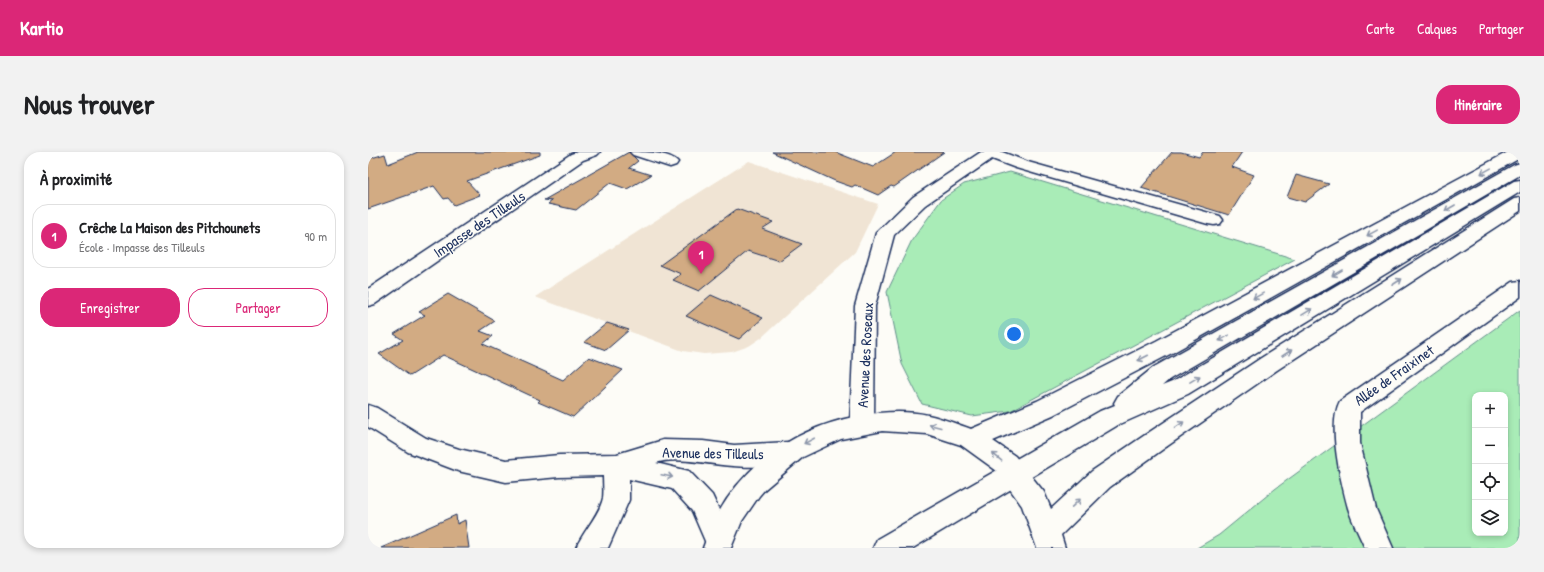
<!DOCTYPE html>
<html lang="fr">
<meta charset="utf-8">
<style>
:root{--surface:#fff;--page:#f2f2f2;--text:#202124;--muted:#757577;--line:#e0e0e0;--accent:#db2777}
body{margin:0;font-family:"Patrick Hand",sans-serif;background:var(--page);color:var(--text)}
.controls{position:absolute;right:12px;bottom:12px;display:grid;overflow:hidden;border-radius:8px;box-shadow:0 2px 6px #0003}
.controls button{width:36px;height:36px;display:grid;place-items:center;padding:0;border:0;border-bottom:1px solid var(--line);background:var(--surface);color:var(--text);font:20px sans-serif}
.you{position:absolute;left:646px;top:182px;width:14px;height:14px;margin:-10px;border:3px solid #fff;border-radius:50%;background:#1a73e8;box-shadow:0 0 0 6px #1a73e833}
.badge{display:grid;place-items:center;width:26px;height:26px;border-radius:50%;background:var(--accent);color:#fff;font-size:13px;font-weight:700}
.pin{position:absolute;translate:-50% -33px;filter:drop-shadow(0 1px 2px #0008)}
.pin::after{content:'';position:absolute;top:21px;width:14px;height:12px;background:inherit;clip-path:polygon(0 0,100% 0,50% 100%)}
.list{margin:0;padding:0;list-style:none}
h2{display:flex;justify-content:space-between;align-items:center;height:52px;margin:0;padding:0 16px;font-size:17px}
h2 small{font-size:13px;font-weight:400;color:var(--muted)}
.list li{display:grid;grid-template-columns:26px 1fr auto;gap:12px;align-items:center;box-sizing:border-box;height:64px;margin:0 8px 8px;padding:0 8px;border:1px solid var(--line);border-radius:16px}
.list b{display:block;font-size:15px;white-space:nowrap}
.list p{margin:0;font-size:13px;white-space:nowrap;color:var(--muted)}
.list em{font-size:13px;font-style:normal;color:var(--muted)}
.actions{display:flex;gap:8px;padding:12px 16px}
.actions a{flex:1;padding:9px 0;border:1px solid var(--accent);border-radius:16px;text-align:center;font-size:14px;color:var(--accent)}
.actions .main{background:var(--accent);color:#fff}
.icon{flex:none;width:22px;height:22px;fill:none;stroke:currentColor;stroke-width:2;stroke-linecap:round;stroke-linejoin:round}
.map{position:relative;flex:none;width:1152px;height:396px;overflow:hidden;border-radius:16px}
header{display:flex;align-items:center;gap:24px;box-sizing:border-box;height:56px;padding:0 20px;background:var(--accent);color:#fff}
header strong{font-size:19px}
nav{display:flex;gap:22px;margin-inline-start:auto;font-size:14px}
.intro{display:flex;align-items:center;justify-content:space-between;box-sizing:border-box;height:96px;padding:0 24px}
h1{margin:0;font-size:28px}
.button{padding:10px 18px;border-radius:16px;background:var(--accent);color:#fff;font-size:14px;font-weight:700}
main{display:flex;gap:24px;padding:0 24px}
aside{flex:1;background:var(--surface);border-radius:16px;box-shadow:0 2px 6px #0003}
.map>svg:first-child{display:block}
</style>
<header>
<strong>Kartio</strong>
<nav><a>Carte</a><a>Calques</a><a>Partager</a></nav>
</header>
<div class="intro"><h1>Nous trouver</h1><a class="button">Itinéraire</a></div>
<main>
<aside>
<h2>À proximité<small></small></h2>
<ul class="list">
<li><span class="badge">1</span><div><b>Crêche La Maison des Pitchounets</b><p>École · Impasse des Tilleuls</p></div><em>90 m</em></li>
</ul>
<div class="actions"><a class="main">Enregistrer</a><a>Partager</a></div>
</aside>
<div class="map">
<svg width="1152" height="396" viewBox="0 0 1152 396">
<rect width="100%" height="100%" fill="#fdfcf7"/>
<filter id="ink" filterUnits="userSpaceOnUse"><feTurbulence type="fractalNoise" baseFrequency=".025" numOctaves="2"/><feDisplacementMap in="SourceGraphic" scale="8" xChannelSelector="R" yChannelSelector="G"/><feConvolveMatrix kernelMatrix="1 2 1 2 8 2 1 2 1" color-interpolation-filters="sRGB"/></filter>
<g filter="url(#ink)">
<path fill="#f0e4d4" d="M381,9L510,52L487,100L393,186L381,194L364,200L336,202L315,199L167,145Z"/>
<path fill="#a9ecb7" stroke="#628e8a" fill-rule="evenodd" d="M642,20L927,107L642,259L604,264L554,252L534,212L519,140L544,88L573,48L596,32Z
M1152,158V396H829L851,383L907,337ZM1107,243H1137V381H1107Z"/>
<path fill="#d2ab83" stroke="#1b2f5e" d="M50,0H172V3L99,29L112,43L86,53L80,46L76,47L66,34L0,57V7L17,2L20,12Z
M261,0L270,9L261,16L283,23L259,37L242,31L208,58L180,52L184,49L176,48Z
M404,0H467L505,15L528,0H576L526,35L523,34L510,43L487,33L484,35L467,29Z
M804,0H813L831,5L835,0H874L864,15L886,23L861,63L773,36Z
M928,23L961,32L937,50L919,45Z
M369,57L405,70L394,77L434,92L411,109L380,99L331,139L305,128L313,122L292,113Z
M80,142L127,169L112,179L125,184L115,192L195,228L221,205L255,218L205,265L170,250L172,248L75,203L42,224L11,202L35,188L26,182L57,163L51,160Z
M343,143L395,166L371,187L318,164Z
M239,171L261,178L238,198L216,190Z
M88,363L89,372L97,368L101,396H13Z"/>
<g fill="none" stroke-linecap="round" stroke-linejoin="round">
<defs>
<path id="minor" d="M209,0H232L229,3L215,8L7,152L0,154V137L203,2Z
M262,0C275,0 302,0 310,10L308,13L302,15L265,3Z
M613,0H634L660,10L852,64L855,68L852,72L846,73L840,72L648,16L624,7L557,53L526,83L507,154L506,271L503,278L494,281L485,278L482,271L487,154L508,81L545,45Z
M1152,11V23L802,227L794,234L804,230L1146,29L1152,28V40L820,242L750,273L545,396H505L509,387L732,259L747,253L746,251L750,244L786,215L1146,13Z
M1152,129V145L992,260V291L1008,357L1025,396H997C991,383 984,369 980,356C973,330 959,273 972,249L1145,130Z
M0,253L9,256L58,286L91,297L138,308L191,303L249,302L295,288L335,289L366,293L420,290L429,294L433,301L429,308C414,314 381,316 365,314C343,313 308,304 288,311L321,319L344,343L365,388L362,396H340L324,359L304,337L261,327V348L240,396H208C214,381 232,362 235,346C236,339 235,331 235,324L191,325L138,330L90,319L40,300L0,275Z"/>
<path id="major" d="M1140,0H1152V6L804,201L685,263L625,289L647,304L676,340L683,357L724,319L780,281L893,206L1146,47L1152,46V59L909,218L798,295L742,335L693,383L697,396H669L654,354L629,319L593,293L559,282L514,279L473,287L435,305L397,337L391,344L374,369L363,396H335C359,324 417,278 490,264C512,260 538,258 560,263C574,266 589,272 603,277L669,249L788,189Z"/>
</defs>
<use href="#minor" stroke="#1b2f5e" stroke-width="3"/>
<use href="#major" stroke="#1b2f5e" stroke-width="3"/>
<use href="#minor" fill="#fdfcf7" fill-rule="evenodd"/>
<use href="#major" fill="#fdfcf7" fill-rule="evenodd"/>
</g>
<defs><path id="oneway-shaft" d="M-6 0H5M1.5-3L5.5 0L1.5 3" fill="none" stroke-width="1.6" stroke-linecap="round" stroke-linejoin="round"/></defs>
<g stroke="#8c96aa">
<use href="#oneway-shaft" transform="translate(1118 19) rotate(151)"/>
<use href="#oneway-shaft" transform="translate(1082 56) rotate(150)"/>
<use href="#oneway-shaft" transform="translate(1004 81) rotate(151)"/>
<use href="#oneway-shaft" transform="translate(969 121) rotate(150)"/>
<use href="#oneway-shaft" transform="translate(1029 130) rotate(-33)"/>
<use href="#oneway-shaft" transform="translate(890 144) rotate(151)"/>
<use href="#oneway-shaft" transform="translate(939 160) rotate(-31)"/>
<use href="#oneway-shaft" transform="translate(856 186) rotate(150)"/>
<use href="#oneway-shaft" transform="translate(919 201) rotate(-33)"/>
<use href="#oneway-shaft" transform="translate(775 206) rotate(153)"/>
<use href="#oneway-shaft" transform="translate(827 227) rotate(-31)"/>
<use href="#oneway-shaft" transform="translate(811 273) rotate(-34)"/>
<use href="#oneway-shaft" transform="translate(567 274) rotate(-166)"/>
<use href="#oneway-shaft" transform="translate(441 289) rotate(152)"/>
<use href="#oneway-shaft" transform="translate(629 305) rotate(-140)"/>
<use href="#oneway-shaft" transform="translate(299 324) rotate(12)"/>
<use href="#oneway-shaft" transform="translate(708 351) rotate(-43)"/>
</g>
</g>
<g text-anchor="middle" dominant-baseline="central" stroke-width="3" stroke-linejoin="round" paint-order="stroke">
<g font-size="15" fill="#1b2f5e" stroke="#fdfcf7">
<text transform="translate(111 72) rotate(-34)">Impasse des Tilleuls</text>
<text transform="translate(497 203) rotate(-87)">Avenue des Roseaux</text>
<text transform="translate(1026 223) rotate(-35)">Allée de Fraixinet</text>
<text transform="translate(345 301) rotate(1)">Avenue des Tilleuls</text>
</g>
</g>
</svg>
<div class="controls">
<button>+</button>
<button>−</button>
<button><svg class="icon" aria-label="locate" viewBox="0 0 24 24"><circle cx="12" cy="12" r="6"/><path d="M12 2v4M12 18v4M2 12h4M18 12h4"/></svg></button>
<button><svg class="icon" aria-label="layers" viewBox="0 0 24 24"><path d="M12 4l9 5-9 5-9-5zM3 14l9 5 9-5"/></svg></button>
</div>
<div class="you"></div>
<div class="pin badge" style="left:333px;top:122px">1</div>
</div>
</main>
